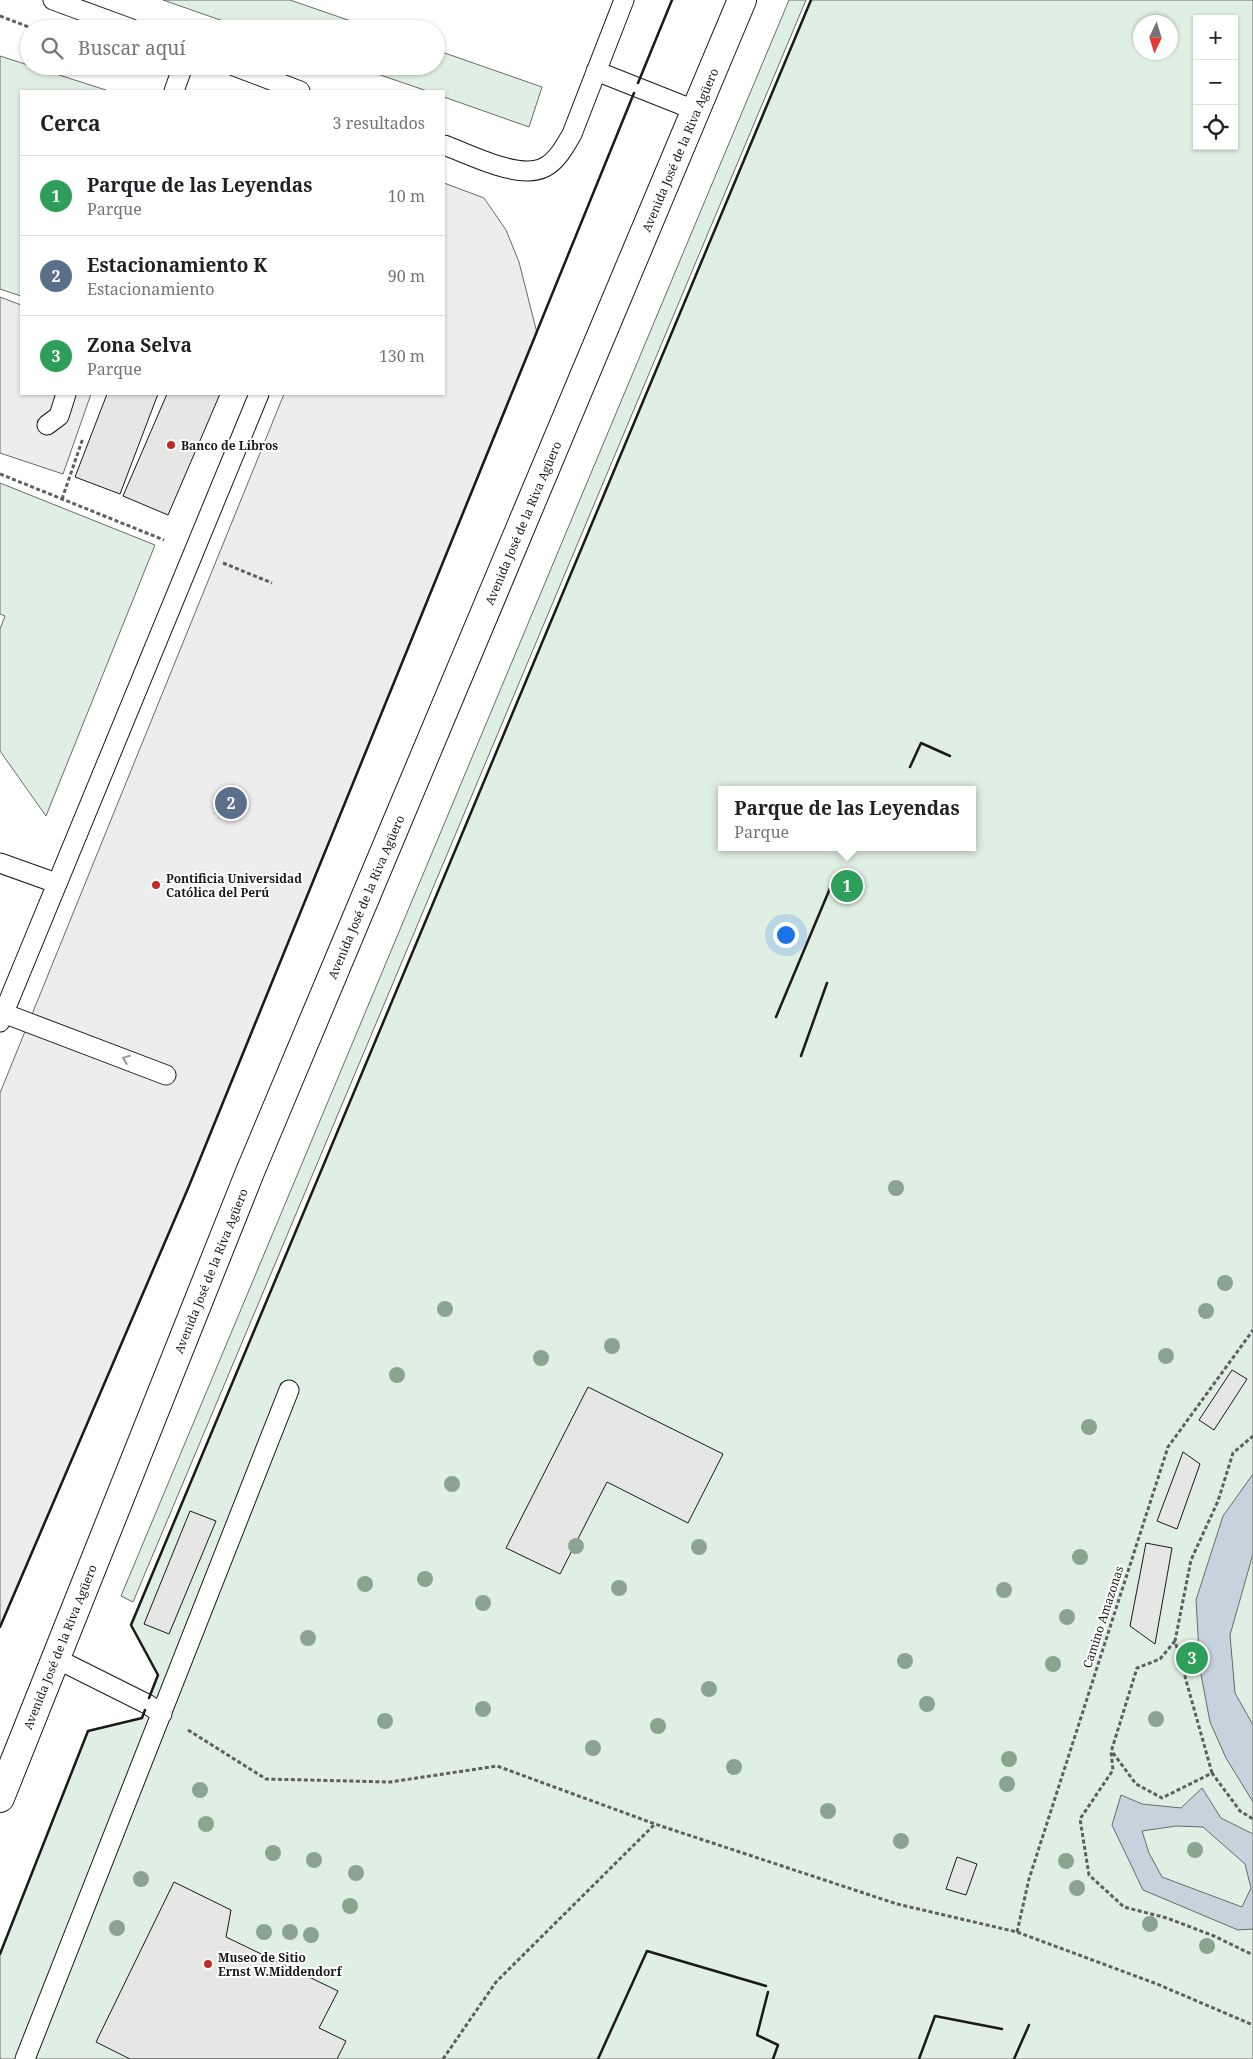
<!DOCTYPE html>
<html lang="es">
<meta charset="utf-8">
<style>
:root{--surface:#fff;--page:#f2f2f2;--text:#202124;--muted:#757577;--line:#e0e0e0;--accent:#0b8043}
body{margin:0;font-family:"Noto Serif",serif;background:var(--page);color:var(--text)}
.controls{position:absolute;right:15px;top:15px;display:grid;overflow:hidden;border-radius:0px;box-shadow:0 1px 4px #0004}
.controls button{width:45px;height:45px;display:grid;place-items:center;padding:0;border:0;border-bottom:1px solid var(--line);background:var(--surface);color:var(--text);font:25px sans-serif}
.compass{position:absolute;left:1133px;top:15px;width:45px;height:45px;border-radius:50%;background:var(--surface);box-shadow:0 1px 4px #0004;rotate:184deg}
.you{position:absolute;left:785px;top:934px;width:18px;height:18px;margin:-12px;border:4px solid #fff;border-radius:50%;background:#1a73e8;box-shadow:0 0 0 8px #1a73e833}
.badge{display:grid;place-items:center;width:32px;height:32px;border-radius:50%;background:var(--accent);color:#fff;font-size:16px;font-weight:700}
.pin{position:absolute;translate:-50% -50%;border:2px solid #fff;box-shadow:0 1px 5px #0006}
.popup{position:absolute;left:718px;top:786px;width:258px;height:65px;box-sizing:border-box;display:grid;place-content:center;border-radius:0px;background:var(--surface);filter:drop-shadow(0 1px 4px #0005);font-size:16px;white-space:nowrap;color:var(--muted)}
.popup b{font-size:19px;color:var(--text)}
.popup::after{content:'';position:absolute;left:50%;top:100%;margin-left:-10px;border:10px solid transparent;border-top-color:var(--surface)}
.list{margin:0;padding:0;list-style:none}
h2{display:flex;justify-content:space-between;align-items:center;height:65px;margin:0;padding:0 20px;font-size:21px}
h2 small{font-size:16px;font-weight:400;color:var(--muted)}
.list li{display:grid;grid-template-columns:32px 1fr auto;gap:15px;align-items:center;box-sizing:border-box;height:80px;padding:0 20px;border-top:1px solid var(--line)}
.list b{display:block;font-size:19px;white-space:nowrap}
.list p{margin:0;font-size:16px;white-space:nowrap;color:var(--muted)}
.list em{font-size:16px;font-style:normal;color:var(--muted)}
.icon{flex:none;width:28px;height:28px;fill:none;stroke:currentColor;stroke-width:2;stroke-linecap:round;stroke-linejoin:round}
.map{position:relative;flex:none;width:1253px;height:2059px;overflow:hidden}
.search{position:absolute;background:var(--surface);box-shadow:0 1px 4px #0004;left:20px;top:20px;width:425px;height:55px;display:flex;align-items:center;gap:12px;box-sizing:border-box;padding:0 18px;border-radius:28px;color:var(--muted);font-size:19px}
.panel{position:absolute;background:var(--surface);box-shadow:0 1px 4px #0004;left:20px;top:90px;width:425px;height:305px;border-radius:0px}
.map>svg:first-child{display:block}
</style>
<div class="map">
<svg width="1253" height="2059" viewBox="0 0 1253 2059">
<rect width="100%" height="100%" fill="#fff"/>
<path fill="#e0efe3" stroke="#6a6a6a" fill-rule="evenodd" d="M163,0H290L374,29H246Z
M789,0H806L133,1602L121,1596Z
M811,0H1253V2059H0V1954L88,1731L142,1718L158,1675L131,1625ZM1197,19H1234V146H1197ZM1140,22H1170V52H1140ZM722,790H972V847H722Z
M436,50L542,87L529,127L444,97V91H427L354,66H436Z
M0,56L109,91H21V296L0,289Z
M0,483L155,545L46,816L0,751V629L5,616L0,614Z"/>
<path fill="#ededed" stroke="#6a6a6a" d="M444,183L484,198L506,230L519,262L537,333L189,1186L0,1627V1093L284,394H444Z
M0,297L21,305V394H91L63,474L0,453Z"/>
<path fill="#c6d2dc" stroke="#6a6a6a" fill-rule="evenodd" d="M1253,1474V1554L1230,1635L1235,1693L1253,1725V1802L1226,1758L1210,1722L1200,1669L1196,1600L1223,1516Z
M1202,1788L1221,1818L1253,1834V1929L1238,1930L1143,1890L1112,1825L1121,1795L1142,1804L1181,1808ZM1176,1826L1203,1827L1245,1864L1251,1888L1242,1907L1162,1877L1149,1853L1142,1831Z"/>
<path fill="#e6e6e6" stroke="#1a1a1a" d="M107,394H158L120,494L75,477Z
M167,394H220L168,515L123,496Z
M1232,1370L1247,1379L1214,1430L1199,1420Z
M588,1387L723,1454L688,1523L607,1482L560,1574L506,1548Z
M1183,1452L1200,1464L1177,1529L1157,1521Z
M190,1511L216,1521L169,1634L144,1624Z
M1146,1543L1172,1548L1155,1644L1130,1626Z
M957,1857L977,1864L966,1895L946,1889Z
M174,1882L231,1910L226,1937L338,1991L319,2028L346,2041L337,2059H130L96,2042Z"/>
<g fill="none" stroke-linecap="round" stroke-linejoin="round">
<defs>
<path id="lane" d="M53,0L132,29
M234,66L300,91
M596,71L697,111
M174,91L183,66
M444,145C469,154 520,181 545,167C557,161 565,146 572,134L624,0
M47,425L59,416L66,394
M0,863L56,883
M3,1013L166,1075
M0,1022L259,394
M57,1659L147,1704L162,1714
M25,2059L289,1390"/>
<path id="secondary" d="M0,1798L250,1172L742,0"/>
</defs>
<use href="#lane" stroke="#1a1a1a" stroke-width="21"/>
<use href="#secondary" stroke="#1a1a1a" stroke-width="30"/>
<path stroke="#5f5f5f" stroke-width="3" stroke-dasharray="4 2.5" stroke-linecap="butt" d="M0,16L34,29
M134,66L148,71
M0,474L164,540
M62,499L83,438
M223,563L272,583
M1175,1641L1160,1659L1137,1668L1111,1752L1113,1770L1080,1819L1089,1875L1124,1907L1167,1918L1214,1936L1253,1955
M188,1730L266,1779L390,1782L497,1766L655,1824L897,1904L1017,1932L1157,1984L1253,2025
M1113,1753L1136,1784L1162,1798L1212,1773L1240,1811L1253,1819
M1212,1773L1175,1641L1191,1560L1218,1501L1233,1453L1253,1436
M1017,1932L1029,1879L1168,1447L1253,1330
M443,2059L496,1982L655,1824"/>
<use href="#lane" stroke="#fff" stroke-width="19"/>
<use href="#secondary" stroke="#fff" stroke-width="28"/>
<path stroke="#1a1a1a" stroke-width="2.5" d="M638,83L672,0
M910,767L921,743L950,756
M776,1017L836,874
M801,1056L827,983
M0,1627L189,1186L634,93
M149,1698L158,1675L131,1625L811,0
M0,1954L88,1731L142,1718L145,1710
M768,1992L757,2035L778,2045L773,2059
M598,2059L647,1951L766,1986
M919,2059L935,2016L1002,2029
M1014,2059L1029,2025"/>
</g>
<g fill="#8aa48f">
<circle cx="896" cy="1188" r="8"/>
<circle cx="1225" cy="1283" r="8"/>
<circle cx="445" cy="1309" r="8"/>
<circle cx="1206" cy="1311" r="8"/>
<circle cx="612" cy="1346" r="8"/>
<circle cx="1166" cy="1356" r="8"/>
<circle cx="541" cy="1358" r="8"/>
<circle cx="397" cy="1375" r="8"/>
<circle cx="1089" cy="1427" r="8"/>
<circle cx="452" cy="1484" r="8"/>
<circle cx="576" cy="1546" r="8"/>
<circle cx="699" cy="1547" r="8"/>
<circle cx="1080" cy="1557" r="8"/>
<circle cx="425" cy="1579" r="8"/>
<circle cx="365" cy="1584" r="8"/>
<circle cx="619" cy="1588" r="8"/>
<circle cx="1004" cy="1590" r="8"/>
<circle cx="483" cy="1603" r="8"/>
<circle cx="1067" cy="1617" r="8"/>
<circle cx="308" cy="1638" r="8"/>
<circle cx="905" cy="1661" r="8"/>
<circle cx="1053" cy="1664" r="8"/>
<circle cx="709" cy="1689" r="8"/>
<circle cx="927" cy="1704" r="8"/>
<circle cx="483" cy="1709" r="8"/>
<circle cx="1156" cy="1719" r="8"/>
<circle cx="385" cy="1721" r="8"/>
<circle cx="658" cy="1726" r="8"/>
<circle cx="593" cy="1748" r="8"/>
<circle cx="1009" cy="1759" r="8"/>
<circle cx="734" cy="1767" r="8"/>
<circle cx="1007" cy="1784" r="8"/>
<circle cx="200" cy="1790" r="8"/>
<circle cx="828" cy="1811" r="8"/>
<circle cx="206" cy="1824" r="8"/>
<circle cx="901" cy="1841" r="8"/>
<circle cx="1195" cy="1850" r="8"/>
<circle cx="273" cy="1853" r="8"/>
<circle cx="314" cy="1860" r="8"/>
<circle cx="1066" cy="1861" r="8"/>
<circle cx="356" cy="1873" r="8"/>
<circle cx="141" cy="1879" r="8"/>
<circle cx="1077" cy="1888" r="8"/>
<circle cx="350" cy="1906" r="8"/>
<circle cx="1150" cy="1924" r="8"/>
<circle cx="117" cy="1928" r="8"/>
<circle cx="264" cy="1932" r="8"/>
<circle cx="290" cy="1932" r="8"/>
<circle cx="311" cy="1935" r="8"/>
<circle cx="1207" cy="1946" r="8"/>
</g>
<defs><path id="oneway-chevron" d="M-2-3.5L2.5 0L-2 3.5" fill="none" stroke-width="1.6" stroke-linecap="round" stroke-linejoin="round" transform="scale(1.25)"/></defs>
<use stroke="#989898" href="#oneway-chevron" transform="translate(126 1059) rotate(-159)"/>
<g fill="#c62828" stroke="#fff" stroke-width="2">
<circle cx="171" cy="445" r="5"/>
<circle cx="156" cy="885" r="5"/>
<circle cx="208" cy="1964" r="5"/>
</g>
<g text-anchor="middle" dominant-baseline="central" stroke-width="4" stroke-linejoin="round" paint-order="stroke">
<g font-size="12" fill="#1a1a1a" stroke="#fff">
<text transform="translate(680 150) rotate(-67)">Avenida José de la Riva Agüero</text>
<text transform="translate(523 523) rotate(-67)">Avenida José de la Riva Agüero</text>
<text transform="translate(366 897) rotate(-67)">Avenida José de la Riva Agüero</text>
<text transform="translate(211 1271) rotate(-68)">Avenida José de la Riva Agüero</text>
<text transform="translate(1103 1617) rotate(-72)">Camino Amazonas</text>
<text transform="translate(60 1647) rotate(-68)">Avenida José de la Riva Agüero</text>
</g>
<g font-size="12" font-weight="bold" fill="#1a1a1a" stroke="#fff" text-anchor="start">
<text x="181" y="445">Banco de Libros</text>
<text x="166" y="878">Pontificia Universidad<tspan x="166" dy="14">Católica del Perú</tspan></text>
<text x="218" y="1957">Museo de Sitio<tspan x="218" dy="14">Ernst W.Middendorf</tspan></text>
</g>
</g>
</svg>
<div class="controls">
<button>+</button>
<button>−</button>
<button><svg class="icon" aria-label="locate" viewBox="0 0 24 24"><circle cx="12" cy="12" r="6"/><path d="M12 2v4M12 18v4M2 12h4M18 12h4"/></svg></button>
</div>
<svg class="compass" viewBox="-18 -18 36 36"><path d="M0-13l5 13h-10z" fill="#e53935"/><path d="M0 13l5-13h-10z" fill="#757577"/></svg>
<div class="you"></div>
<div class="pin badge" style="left:847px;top:886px;background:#2e9e5b">1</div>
<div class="popup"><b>Parque de las Leyendas</b>Parque</div>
<div class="pin badge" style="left:231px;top:803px;background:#5c6f8a">2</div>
<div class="pin badge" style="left:1192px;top:1658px;background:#2e9e5b">3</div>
<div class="search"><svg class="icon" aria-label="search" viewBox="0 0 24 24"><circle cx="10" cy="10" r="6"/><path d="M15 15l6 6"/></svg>Buscar aquí</div>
<section class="panel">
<h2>Cerca<small>3 resultados</small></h2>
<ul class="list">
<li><span class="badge" style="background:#2e9e5b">1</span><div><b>Parque de las Leyendas</b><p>Parque</p></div><em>10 m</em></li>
<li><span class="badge" style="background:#5c6f8a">2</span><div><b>Estacionamiento K</b><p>Estacionamiento</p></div><em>90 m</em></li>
<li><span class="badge" style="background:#2e9e5b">3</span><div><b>Zona Selva</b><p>Parque</p></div><em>130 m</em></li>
</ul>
</section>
</div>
